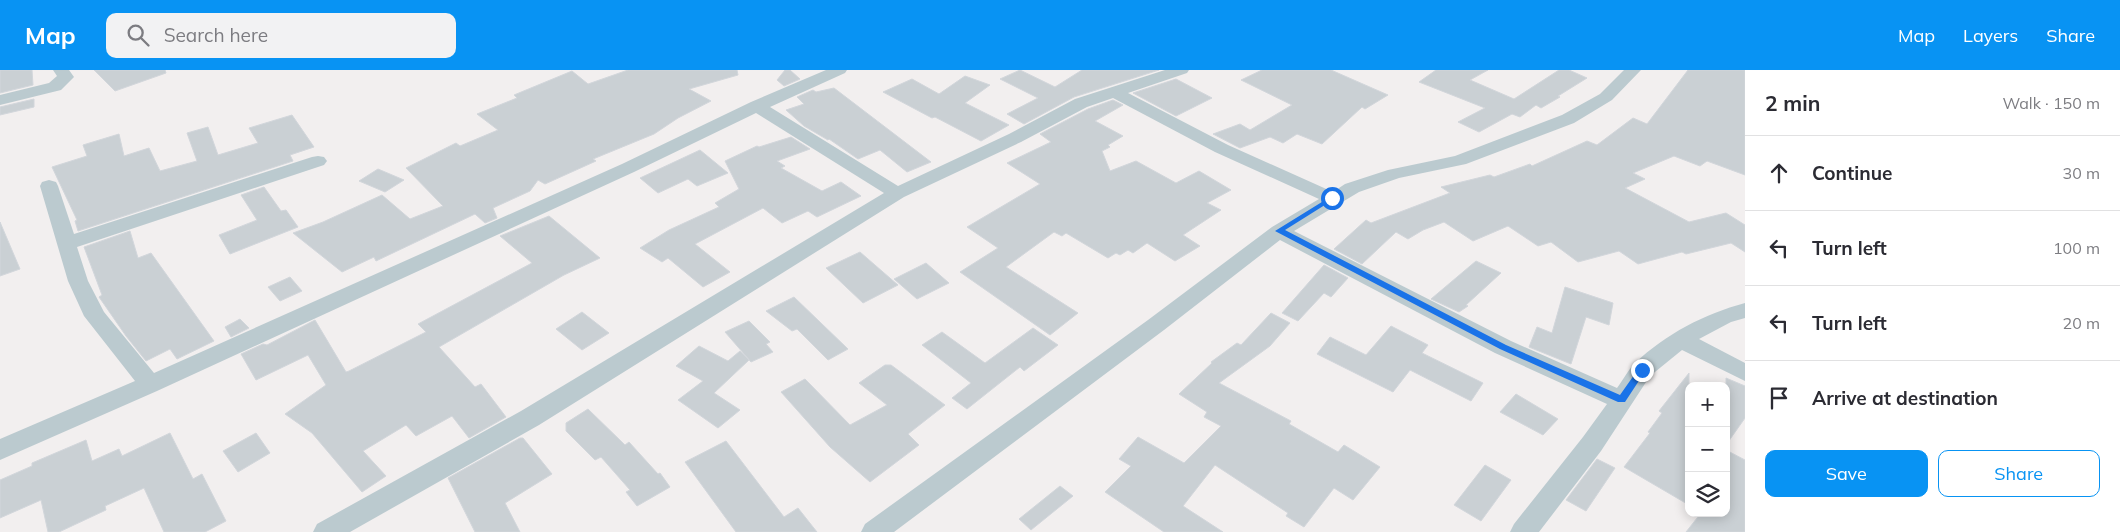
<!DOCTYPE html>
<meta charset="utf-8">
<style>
:root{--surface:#fff;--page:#f2f2f3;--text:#2b2b33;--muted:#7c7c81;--line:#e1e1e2;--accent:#0893f3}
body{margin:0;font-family:Mulish,sans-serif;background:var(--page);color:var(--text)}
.controls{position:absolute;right:15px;bottom:15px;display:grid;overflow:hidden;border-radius:10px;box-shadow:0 2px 12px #0003}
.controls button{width:45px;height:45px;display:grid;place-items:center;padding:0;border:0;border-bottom:1px solid var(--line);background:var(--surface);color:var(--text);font:25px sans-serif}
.stop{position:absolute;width:15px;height:15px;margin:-11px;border:4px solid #1a73e8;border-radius:50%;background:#fff}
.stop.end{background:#1a73e8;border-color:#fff;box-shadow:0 1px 5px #0008}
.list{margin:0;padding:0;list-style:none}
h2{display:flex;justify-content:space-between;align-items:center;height:65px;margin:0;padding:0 20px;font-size:21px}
h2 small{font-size:16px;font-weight:400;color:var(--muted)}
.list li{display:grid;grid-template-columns:32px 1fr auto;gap:15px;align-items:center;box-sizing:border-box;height:75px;padding:0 20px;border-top:1px solid var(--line)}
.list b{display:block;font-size:19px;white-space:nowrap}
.list em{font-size:16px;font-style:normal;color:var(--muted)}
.actions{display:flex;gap:10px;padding:15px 20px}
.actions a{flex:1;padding:11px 0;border:1px solid var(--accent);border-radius:10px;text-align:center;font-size:18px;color:var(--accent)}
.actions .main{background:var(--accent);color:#fff}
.icon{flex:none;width:28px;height:28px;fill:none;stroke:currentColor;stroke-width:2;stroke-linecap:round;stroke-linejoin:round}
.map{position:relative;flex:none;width:1745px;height:462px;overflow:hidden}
header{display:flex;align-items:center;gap:30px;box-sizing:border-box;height:70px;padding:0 25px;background:var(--accent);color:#fff}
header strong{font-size:24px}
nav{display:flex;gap:28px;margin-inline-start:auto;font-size:18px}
.search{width:350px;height:45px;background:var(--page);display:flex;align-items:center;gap:12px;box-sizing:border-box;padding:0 18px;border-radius:10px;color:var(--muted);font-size:19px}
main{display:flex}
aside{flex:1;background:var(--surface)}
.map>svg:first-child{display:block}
</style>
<header>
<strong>Map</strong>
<div class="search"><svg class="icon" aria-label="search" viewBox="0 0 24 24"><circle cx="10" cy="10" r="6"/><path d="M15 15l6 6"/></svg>Search here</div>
<nav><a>Map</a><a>Layers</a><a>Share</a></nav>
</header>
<main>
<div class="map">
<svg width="1745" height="462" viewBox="0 0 1745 462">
<rect width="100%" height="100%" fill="#f2efef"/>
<path fill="#cad0d4" stroke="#d2d6db" d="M0,0H32L33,15L0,23Z
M94,0H165L166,3L115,21Z
M628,0H737L738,5L689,19L711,31L678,48L654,64L593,89L596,91L545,114L538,110L530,121L493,138L497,148L485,153L475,144L376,191L374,187L342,202L293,163L323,152L382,125L410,149L443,136L406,98L456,73L460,76L498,60L477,44L517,28L514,25L572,1L588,14Z
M785,0H790L800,9L784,16L777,10Z
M1020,0L1055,17L1082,0H1159L1074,27L1024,54L1007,44L1038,28L1000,9Z
M1262,0H1331L1388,25L1365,39L1362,37L1322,74L1297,64L1283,73L1270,67L1240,78L1213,64L1240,54L1250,60L1292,35L1241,10Z
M1436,0H1488L1470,10L1514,29L1559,0H1569L1587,8L1558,26L1560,27L1541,38L1536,35L1520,47L1512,44L1479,62L1458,52L1485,38L1419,12Z
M1688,0H1745V105L1707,91L1700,96L1674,86L1633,103L1645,109L1625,118L1689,152L1726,143L1745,155V182L1731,173L1686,184L1682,182L1638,194L1619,181L1578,192L1551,172L1538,176L1508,156L1473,171L1444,152L1423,160L1408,169L1396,162L1362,194L1334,179L1366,150L1371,153L1450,123L1441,117L1490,105L1494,107L1530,94L1532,96L1587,71L1597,75L1633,48L1647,54Z
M965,6L990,15L965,33L1009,55L981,71L935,47L932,48L883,22L912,9L939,24Z
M1176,9L1212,28L1176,46L1133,23Z
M834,18L931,92L907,102L880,80L858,89L829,69L828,70L804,56L786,40L804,34L797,27L813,20L816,22Z
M34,29V37L0,45V37Z
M1113,30L1123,35L1095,51L1123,66L1108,75L1110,77L1102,81L1110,101L1136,91L1176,113L1199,101L1231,120L1207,133L1221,140L1183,165L1200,176L1175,191L1147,173L1133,183L1128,180L1120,185L1116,183L1108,188L1066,163L1062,166L1054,162L1006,197L1078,243L1050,265L960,202L998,178L967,157L1040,114L1007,93L1051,72L1040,64L1088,39Z
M292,45L314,77L290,85L293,91L78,161L75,151L77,150L52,97L87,86L83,75L119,64L124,86L149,78L160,101L197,91L187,63L208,57L218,85L258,73L249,58Z
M791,67L810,79L777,91L785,96L781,98L822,121L841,112L861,126L817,147L808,141L782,153L763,138L695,174L730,202L703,217L668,188L662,192L640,178L669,160L719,137L715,133L739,119L725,91L757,76L759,77Z
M700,80L728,103L697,116L688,109L658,123L640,108Z
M378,99L404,110L385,122L359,111Z
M264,117L281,141L286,140L298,157L230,184L219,165L257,150L241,125Z
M549,146L600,188L564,205L439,277L475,317L481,314L506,347L469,368L452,346L416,366L406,355L363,381L386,406L362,422L312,363L285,344L326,315L308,285L256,310L241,284L263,274L267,275L315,250L346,302L349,301L426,262L418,254L532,193L500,166Z
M0,152L20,199L0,206Z
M130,161L138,188L151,183L214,271L177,289L170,279L146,291L126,266L99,227L102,225L84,177Z
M860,182L898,215L863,233L826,198Z
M1476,191L1501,203L1466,235L1468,236L1459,242L1431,229Z
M926,193L949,213L917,229L894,209Z
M1324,195L1348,208L1331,227L1324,223L1298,251L1282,243Z
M290,207L302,221L280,231L268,217Z
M1565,217L1613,233L1609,255L1586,247L1571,294L1529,277L1537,257L1552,263Z
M794,227L848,279L828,290L797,259L792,261L766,241Z
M582,242L609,263L582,280L556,259Z
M1271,243L1290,253L1270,276L1219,313L1291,351L1289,354L1338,382L1344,375L1380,397L1353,430L1334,418L1304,457L1286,446L1288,443L1215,395L1183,436L1223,462H1164L1105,422L1131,396L1119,389L1138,367L1184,393L1221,356L1204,347L1207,342L1179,324L1212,293L1211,292L1237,273L1241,275Z
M240,249L249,258L231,267L225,257Z
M749,251L770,272L766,274L773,282L751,292L725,262Z
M1391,256L1428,275L1422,283L1483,313L1471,331L1410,300L1393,322L1317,284L1330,267L1366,285Z
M1033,258L1058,275L1024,301L1020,297L967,339L952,328L971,313L922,275L942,262L985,293Z
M699,276L728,291L740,281L749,290L714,323L740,340L718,358L678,330L703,311L676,296Z
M885,295H891L945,335L908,364L919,375L870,412L830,377L781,322L805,309L850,355L887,335L859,313Z
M1689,303V435L1624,397L1650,363L1648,362L1662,343L1659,341Z
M1726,308L1745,316V348L1726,375Z
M1516,324L1558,349L1543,365L1500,342Z
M588,339L625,375L629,372L658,404L660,403L670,417L637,436L626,422L630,420L601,387L595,390L566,361V353Z
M170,363L193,409L202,404L226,451L205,462H164L144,418L105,436L106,440L59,462H48L41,430L0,448V410L32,396V393L86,370L92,391L119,379L122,386Z
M256,363L270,383L238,402L223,381Z
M520,368H523L552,404L505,433L520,462H475L448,408Z
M726,371L784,447L798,438L817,462H736L685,392Z
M1726,380L1745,390V462H1686L1701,443H1726Z
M1597,389L1615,398L1586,441L1566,430Z
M1485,395L1511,410L1481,451L1454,435Z
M1060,416L1073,426L1031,460L1019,449Z"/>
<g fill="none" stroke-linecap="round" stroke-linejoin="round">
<path fill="#bbcacf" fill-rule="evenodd" d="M53,0H69L74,7L61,20L0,35V25L49,13L57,6Z
M826,0H847L845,3L770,37L898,116L1009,64L1075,29L1165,0H1189L1187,3L1128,23L1228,75L1333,122L1345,114L1388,100L1455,86L1562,45L1600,24L1624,0H1641L1612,30L1574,53L1466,94L1399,108L1359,122L1294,161L1511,271L1617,318C1623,310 1628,300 1635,293C1666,264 1704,244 1745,233V248L1731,252L1699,269L1745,293V311L1682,280L1650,306L1601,381L1539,462H1510L1514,454L1583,367L1607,334L1495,283L1280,170L1164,260L894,462H861L865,454L1148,250L1272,157L1319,129L1215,82L1113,28L1087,37L1021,72L904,127L539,355L350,462H313L317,454L521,341L884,123L756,43L634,102L157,321L0,390V369L135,311L84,246L68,211L40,116L42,112L49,110L56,112L58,116L74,164L312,87L318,86L324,87L327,91L324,95L77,177L88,211L104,242L154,303L622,94L751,32Z"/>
</g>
<path fill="#1a73e8" d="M1330,127L1336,128L1285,160L1506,275L1620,325L1639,298H1645L1646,300L1625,332H1618L1500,279L1275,161Z"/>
</svg>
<div class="controls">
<button>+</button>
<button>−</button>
<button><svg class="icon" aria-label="layers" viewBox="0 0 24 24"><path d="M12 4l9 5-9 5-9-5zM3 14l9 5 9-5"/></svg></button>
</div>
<div class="stop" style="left:1332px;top:128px"></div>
<div class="stop end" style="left:1642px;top:300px"></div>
</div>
<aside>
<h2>2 min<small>Walk · 150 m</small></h2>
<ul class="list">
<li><svg class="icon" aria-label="ahead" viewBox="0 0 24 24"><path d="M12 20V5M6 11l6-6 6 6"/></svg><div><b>Continue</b></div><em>30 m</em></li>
<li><svg class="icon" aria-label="left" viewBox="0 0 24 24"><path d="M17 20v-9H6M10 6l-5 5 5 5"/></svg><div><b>Turn left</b></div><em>100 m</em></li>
<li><svg class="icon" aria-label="left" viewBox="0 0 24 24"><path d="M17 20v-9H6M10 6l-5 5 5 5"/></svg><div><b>Turn left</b></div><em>20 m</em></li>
<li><svg class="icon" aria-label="arrive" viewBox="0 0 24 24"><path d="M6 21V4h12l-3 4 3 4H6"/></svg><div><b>Arrive at destination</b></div></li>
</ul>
<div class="actions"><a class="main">Save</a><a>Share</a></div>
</aside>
</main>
